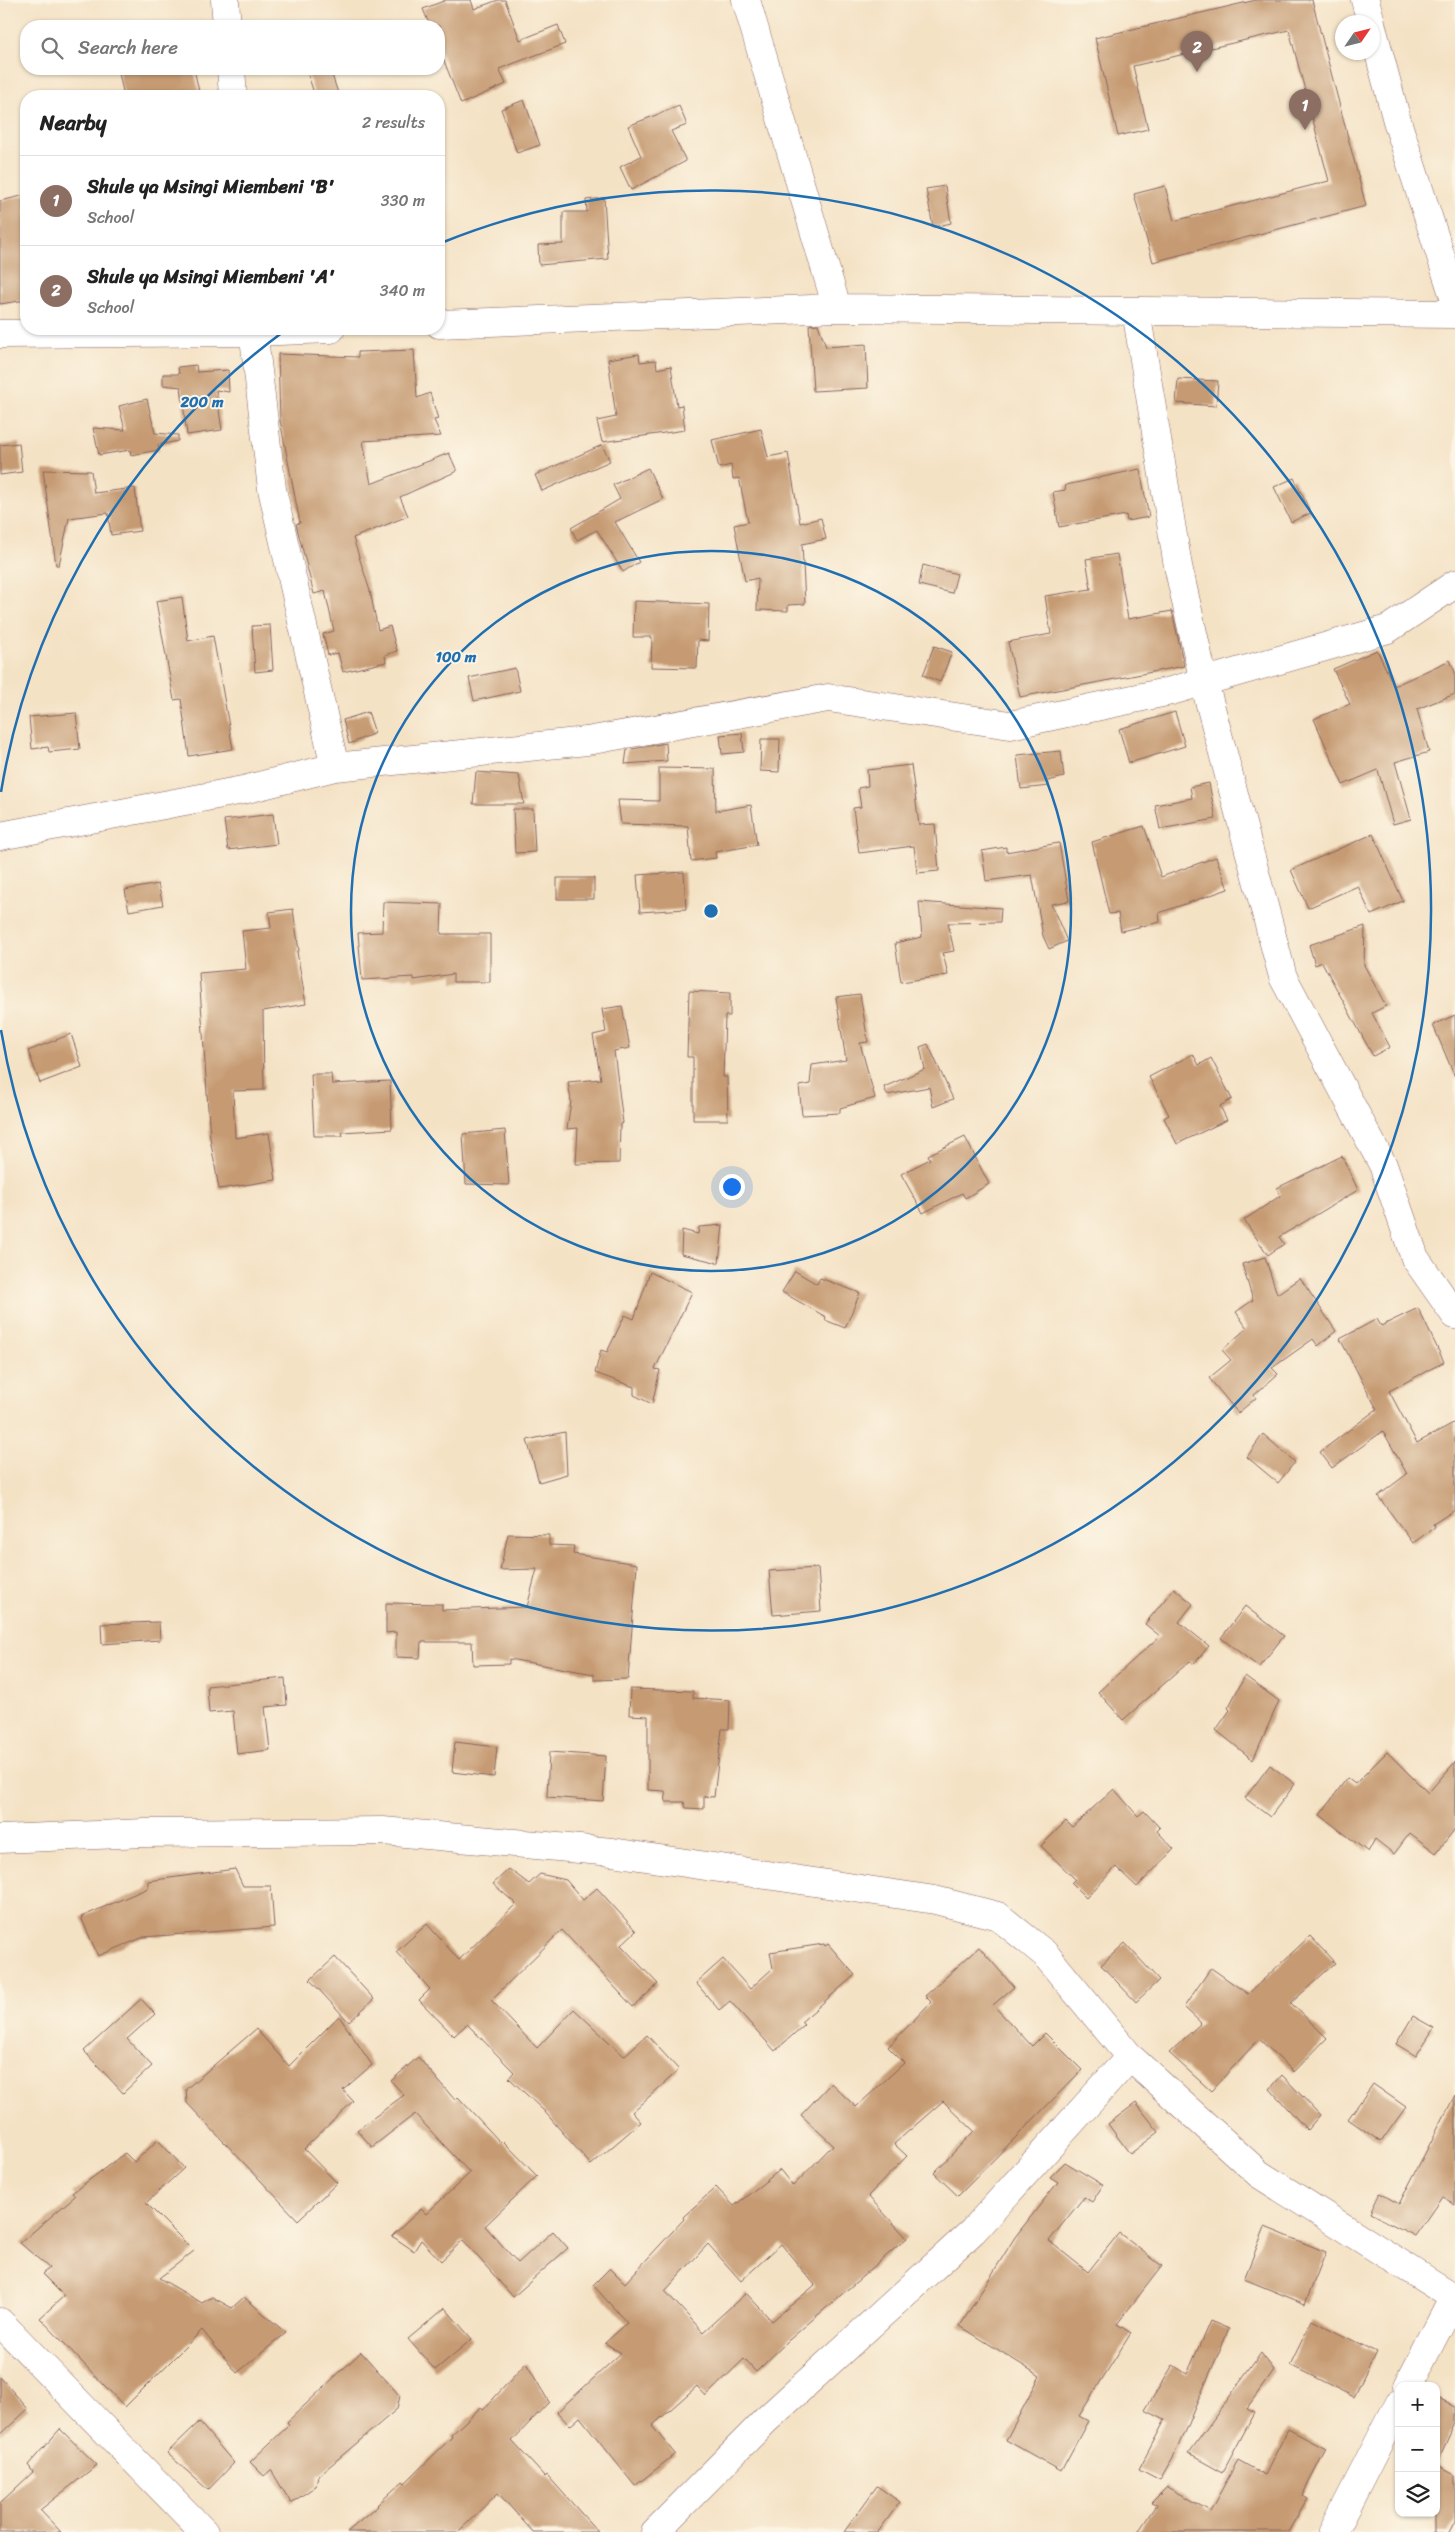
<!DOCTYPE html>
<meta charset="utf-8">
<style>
:root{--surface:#fff;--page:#f6f6f6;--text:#222;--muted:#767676;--line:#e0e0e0;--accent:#1f6fb2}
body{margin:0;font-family:Sriracha,sans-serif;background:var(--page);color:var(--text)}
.controls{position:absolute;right:15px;bottom:15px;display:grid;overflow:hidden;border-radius:10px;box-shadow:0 1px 4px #0004}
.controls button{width:45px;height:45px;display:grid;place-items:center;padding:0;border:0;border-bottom:1px solid var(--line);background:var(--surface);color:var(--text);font:25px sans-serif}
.compass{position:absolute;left:1335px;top:15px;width:45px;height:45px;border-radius:50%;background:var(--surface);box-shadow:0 1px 4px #0004;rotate:55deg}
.you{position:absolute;left:731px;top:1186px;width:18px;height:18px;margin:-12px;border:4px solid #fff;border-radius:50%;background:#1a73e8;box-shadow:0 0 0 8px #1a73e833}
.badge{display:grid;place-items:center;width:32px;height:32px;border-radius:50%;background:var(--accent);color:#fff;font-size:16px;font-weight:700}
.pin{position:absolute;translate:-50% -41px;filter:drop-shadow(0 1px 2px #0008)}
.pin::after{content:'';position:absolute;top:26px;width:18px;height:15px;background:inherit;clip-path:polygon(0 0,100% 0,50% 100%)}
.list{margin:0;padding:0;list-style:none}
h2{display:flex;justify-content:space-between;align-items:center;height:65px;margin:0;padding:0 20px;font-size:21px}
h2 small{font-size:16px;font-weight:400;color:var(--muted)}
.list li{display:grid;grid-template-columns:32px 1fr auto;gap:15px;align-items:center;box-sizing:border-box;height:90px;padding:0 20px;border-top:1px solid var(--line)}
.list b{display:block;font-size:19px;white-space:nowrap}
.list p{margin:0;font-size:16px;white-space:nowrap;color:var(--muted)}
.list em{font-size:16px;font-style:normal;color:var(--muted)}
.icon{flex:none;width:28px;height:28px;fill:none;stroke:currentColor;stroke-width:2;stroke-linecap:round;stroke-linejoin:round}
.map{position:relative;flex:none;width:1455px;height:2532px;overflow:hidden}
.search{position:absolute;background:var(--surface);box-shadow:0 1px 4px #0004;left:20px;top:20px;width:425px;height:55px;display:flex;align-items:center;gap:12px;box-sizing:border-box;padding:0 18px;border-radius:20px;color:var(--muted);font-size:19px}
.panel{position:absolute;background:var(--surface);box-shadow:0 1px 4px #0004;left:20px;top:90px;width:425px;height:245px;border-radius:20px}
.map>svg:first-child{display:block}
</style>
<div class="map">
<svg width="1455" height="2532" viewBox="0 0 1455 2532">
<rect width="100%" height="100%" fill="#fcf5e5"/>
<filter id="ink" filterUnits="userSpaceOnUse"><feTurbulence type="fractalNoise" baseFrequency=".02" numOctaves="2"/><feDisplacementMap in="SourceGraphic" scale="10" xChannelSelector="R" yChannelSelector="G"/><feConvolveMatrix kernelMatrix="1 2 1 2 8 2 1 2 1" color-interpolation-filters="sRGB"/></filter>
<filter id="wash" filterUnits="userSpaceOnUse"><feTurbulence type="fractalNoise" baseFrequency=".0096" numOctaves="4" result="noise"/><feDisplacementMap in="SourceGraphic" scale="20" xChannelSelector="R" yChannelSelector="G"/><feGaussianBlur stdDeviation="1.12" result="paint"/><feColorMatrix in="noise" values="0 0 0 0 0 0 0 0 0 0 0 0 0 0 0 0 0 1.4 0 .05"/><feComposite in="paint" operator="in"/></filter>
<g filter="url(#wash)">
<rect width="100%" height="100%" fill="#f4e2c5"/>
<g id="blocks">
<path fill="#c69b73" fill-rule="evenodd" d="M446,0H471L474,9L498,0H505L520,40L558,25L565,44L499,69L506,84L461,104L439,48V26H430L423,9Z
M1256,0H1312L1366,206L1153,262L1134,194L1165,186L1174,221L1329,181L1289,30L1133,66L1148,129L1118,136L1095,38Z
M118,69H194L200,96H124Z
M306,69H330L339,96H315Z
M524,100L540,145L517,153L501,109Z
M679,106L687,125L671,131L686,161L631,190L620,167L641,156L628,126Z
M945,186L951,223L933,227L926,189Z
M26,195V300L0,304V201Z
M604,198L608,259L539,265L538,245L563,244V212H587L586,200Z
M818,324L826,347L866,344L868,388L813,391L809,325Z
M414,350L417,398L430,393L438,419L434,420L441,436L363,441L371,484L449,453L457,471L400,497L408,516L353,538L370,591L378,630L390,626L397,651L385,655L386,662L343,672L338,653L328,655L323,634L334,631L325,591L314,594L296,524L300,523L280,420L278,354L358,357V352Z
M639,354L640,362L656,360L657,369L671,366L677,406L682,405L685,430L602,442L597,421L616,417L608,359Z
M196,365L197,372L228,370L229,392L216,390L222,430L187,435L181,387L163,385V374H179L178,367Z
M1178,379L1218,381L1216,406L1176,403Z
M147,399L155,433L178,435V441L158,445L159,450L131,455L130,450L99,455L93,428L125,430L119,406Z
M761,429L768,457L788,453L800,523L821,518L826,539L802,544L805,604L788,605V611L757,610L758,578L745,581L734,525L748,522L739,478L733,479L731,465L719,468L712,440Z
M19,443L22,472L0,475V445Z
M602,445L610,461L542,491L535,475Z
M648,468L663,499L615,522L639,562L623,572L597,530L577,540L571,528L620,499L613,485Z
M1140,469L1149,517L1127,521L1126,515L1059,527L1053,492L1065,490L1066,485Z
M43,470L91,471L94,493L135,488L140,531L111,535L108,513L69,518L59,565H56Z
M1294,478L1311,513L1291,522L1274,487Z
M1117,554L1128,619L1172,611L1184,666L1020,697L1008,642L1051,634L1045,596L1091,589L1086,559Z
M923,565L957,574L952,593L919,585Z
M182,597L188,641L213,636L233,749L189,756L181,699L174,700L156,601Z
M634,601L709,604L708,641L698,640L697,668L651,667L652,637H633Z
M270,625L273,670L255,672L252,626Z
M934,646L952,652L940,682L923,675Z
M1377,650L1394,686L1450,660L1455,672V694L1417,709L1429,752L1395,762L1411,819L1393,824L1378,770L1343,785L1314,719L1350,704L1333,669Z
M515,668L520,691L474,701L469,678Z
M368,712L375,733L349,744L343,720Z
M1175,712L1185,746L1129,763L1119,729Z
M76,713L80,749L49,752L48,747L32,749L29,717Z
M742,733L744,752L722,754L720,735Z
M761,739H780L779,772L760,771Z
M666,743L667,761L625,764L627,750Z
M1061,751L1064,777L1048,781L1049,786L1021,789L1017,755Z
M911,765L919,825L935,824L939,871L917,873L914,846L859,853L853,808L861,807L858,788L868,786L867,770Z
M659,768L715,769L716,811L751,805L757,845L715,852L716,858L691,861L688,826L621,824L618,800L659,801Z
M476,772L519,775L524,804H473Z
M1209,783L1216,819L1160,829L1155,805L1192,798L1190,787Z
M513,809H533L535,852L515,853Z
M273,814L277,844L228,850L224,820Z
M1144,826L1161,877L1216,857L1228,889L1159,913L1160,922L1121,931L1118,913L1109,914L1092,842Z
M1373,834L1403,901L1371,915L1358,886L1308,908L1291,870Z
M1059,843L1069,901L1051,904L1067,941L1049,949L1043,936L1032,875L986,881L982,851L1006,847V852Z
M684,872L686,909L640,912L637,875Z
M557,878H594V899H557Z
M158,884L163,905L129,911L125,890Z
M383,902L442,904L441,934H490V982H453V974L414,980V977L362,980L358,933L382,932Z
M919,902L1001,908L1000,922L948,923L954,951L943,953L948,975L901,982L895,943L922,937Z
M293,909L299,951L297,952L306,1004L263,1011L264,1090L233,1091L235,1138L269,1133L276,1180L219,1189L210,1138L199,973L246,969L242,931L271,928L269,912Z
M1365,926L1364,965L1386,1006L1372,1013L1390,1047L1373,1056L1322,962L1315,965L1309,945Z
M689,991L730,993V1016H725L723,1077H727L728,1120H693V1057H687Z
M860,994L868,1042L860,1043L875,1098L840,1108V1113L802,1115L799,1086L810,1084L812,1065L846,1060L836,997Z
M622,1006L630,1048L614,1051L623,1123L620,1124L619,1163L576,1164L578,1128L567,1129L571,1101L568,1082L601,1079L593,1035L606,1032L602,1009Z
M1455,1015V1077L1433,1025Z
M71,1034L82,1067L40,1083L28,1051Z
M928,1044L953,1099L933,1107L929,1087L887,1095L884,1087L925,1069L920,1047Z
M1193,1054L1199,1065L1211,1058L1232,1099L1220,1106L1227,1120L1177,1144L1164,1118L1169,1115L1149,1077Z
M311,1074H331L332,1084L390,1081L392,1129L342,1132L343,1136H314Z
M505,1130L509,1185L466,1184L463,1134Z
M965,1137L989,1184L965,1198L962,1193L923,1213L901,1174L930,1159L928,1155Z
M1342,1156L1358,1190L1279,1237L1284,1244L1268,1255L1244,1220L1280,1196L1277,1188Z
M723,1225L719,1263L681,1254L682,1230L698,1234L699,1227Z
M1265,1257L1277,1294L1300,1278L1336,1331L1318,1346L1313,1339L1272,1368L1278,1374L1254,1395L1256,1398L1238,1413L1209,1378L1231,1360L1222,1350L1247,1328L1236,1312L1253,1300L1242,1264Z
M795,1271L817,1284L820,1278L860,1293L845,1328L825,1320L826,1317L782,1292Z
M650,1272L692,1292L655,1369L660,1370L652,1404L634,1395V1387L595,1373L601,1350L607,1352L625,1315L634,1319Z
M1418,1308L1444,1362L1389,1391L1417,1443L1455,1422V1510L1433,1524L1435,1527L1413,1543L1378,1496L1407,1474L1383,1431L1332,1468L1320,1452L1377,1409L1340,1339L1377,1319L1381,1326Z
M565,1432L567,1474L539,1482L527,1440Z
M1263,1434L1295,1462L1278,1483L1247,1457Z
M508,1534L549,1535V1545L574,1546L573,1554L637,1564L628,1679L594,1680V1674L509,1659V1664L473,1665L472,1642H421L420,1658L396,1657V1632L386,1633V1603L442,1604V1610L527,1607L537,1569L500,1570Z
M818,1568L821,1611L773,1615L769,1571Z
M1174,1588L1193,1604L1179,1622L1209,1646L1194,1664L1190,1661L1123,1720L1098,1692L1160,1636L1145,1624Z
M1245,1606L1284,1636L1259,1667L1221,1638Z
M159,1622L160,1640L102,1644L101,1624Z
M1245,1676L1279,1701L1253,1760L1216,1730L1230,1710L1228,1708Z
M285,1678L287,1705L265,1707L270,1750L237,1754L233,1711L209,1713L207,1686Z
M630,1689L693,1691V1698L730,1700L729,1729H722L714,1797L704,1796V1809L686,1808L684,1802H666L665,1791L648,1790V1716L629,1715Z
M455,1742L497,1747L494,1777L452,1772Z
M549,1752L606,1756L603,1801L547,1797Z
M1387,1752L1428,1793L1455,1762V1829L1436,1853L1410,1833L1394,1854L1375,1839L1368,1852L1320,1815L1347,1778L1355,1784Z
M1270,1765L1295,1784L1270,1817L1245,1798Z
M1114,1789L1138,1816L1144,1811L1160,1828L1157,1831L1174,1849L1137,1887L1116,1867L1086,1898L1071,1883L1075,1879L1041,1846L1066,1821L1072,1827Z
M235,1869L243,1886H271L274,1927L144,1937L98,1956L81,1917L148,1888V1881Z
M509,1869L529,1884L540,1874L566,1880L583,1900L597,1888L636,1931L621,1945L658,1984L633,2007L562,1930L491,2000L537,2048L574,2009L624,2056L647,2035L679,2070L632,2112L641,2122L591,2165L544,2111L509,2078L514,2072L467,2024L454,2036L419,2000L430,1989L396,1952L427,1924L459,1960L516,1904L493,1884Z
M1310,1936L1335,1963L1291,2003L1327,2038L1294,2072L1259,2039L1211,2091L1169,2053L1201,2023L1184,2007L1211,1968L1248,1994Z
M1125,1943L1159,1980L1136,2002L1101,1965Z
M824,1944L825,1946L828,1944L855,1975L801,2022L804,2025L775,2051L730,2001L719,2010L696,1983L723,1959L750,1989L773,1968L770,1952Z
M979,1947L1014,1987L993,2005L1032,2046L1045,2033L1082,2070L958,2196L934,2173L974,2131L943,2101L894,2144L907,2156L868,2196L907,2238L789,2340L756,2372L744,2359L706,2396L697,2386L652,2426L675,2454L635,2486L580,2417L570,2426L557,2412L621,2353L605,2343L627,2323L593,2285L610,2268L625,2283L684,2219L683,2217L716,2187L734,2206L780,2170L793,2186L833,2145L801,2115L831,2083L856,2107L904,2063L888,2047L931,2002L925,1996ZM708,2244L741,2281L781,2244L815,2285L772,2321L746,2293L703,2332L665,2291Z
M335,1957L374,1999L349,2022L310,1980Z
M141,1999L155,2014L127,2039L152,2066L123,2093L84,2051Z
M339,2016L372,2065L343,2090L353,2101L304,2149L337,2183L298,2220L187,2103L186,2089L256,2029L289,2066Z
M1413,2016L1434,2028L1416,2056L1396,2044Z
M418,2057L455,2100L458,2097L501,2143L503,2141L537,2176L485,2226L518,2263L553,2231L568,2248L513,2297L463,2240L441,2261L421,2240L414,2251L392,2236L421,2209L426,2214L470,2173L415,2114L372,2147L357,2130L404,2095L391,2081Z
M1282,2075L1320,2115L1307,2130L1270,2089Z
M1373,2084L1406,2107L1381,2142L1348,2119Z
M1455,2095V2204L1442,2197L1415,2236L1370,2213L1380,2193L1399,2204Z
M1136,2103L1159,2132L1130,2154L1108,2124Z
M158,2140L184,2168L146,2203L194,2251L159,2278L202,2303L212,2297L232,2308L244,2297L286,2333L237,2373L202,2330L125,2407L40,2318L64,2296L42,2274L49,2268L20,2243L75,2196L72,2193L125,2153L134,2162Z
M1065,2162L1103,2185L1092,2202L1084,2197L1049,2241L1088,2272L1119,2233L1162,2266L1117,2324L1131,2333L1079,2416L1088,2421L1061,2471L1006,2440L1040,2376L960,2326L1015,2237L1058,2182L1050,2177Z
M1265,2227L1326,2252L1305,2304L1244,2279Z
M445,2308L472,2339L435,2370L408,2339Z
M1312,2320L1376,2352L1354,2397L1290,2365Z
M1210,2321L1229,2329L1177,2449L1160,2480L1139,2469L1165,2420L1145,2410L1173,2365L1187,2374Z
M361,2352L400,2396L397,2409L318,2476L316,2486L291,2503L271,2470L264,2476L250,2462L289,2425L287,2422Z
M1261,2353L1274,2370L1247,2408L1255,2412L1223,2472L1189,2453Z
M526,2363L549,2402L512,2441L545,2477L547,2475L598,2532H533L498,2493L458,2532H347L378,2506L377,2505L403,2481L405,2483L452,2437L451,2435L481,2407L483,2410Z
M0,2377L28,2409L0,2435Z
M1436,2397L1455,2406V2423L1436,2465L1455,2475V2519L1448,2532H1436Z
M199,2422L234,2463L208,2490L167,2453Z
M60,2429L97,2465L40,2510L61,2532H0V2503L33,2472L28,2465Z
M1288,2429L1326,2449L1302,2496L1307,2499L1288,2532H1138L1156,2505L1151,2503L1167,2487L1210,2511L1238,2460L1265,2475Z
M877,2486L900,2502L878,2532H844Z"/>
</g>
</g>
<g filter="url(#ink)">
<use href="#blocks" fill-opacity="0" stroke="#866361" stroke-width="1"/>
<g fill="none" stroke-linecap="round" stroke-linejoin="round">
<defs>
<path id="minor" d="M225,0L227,26
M746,0L837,308
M1365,0L1371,22
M1372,27L1397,121L1455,300
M231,69L233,96
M1136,311L1178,566L1204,682L1283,977L1383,1165L1415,1258L1455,1315
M439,324L837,308L1455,314
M253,329L272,489L335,767
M0,334L253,332L331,329
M0,836L243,790L335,767L587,741L828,698L1010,725L1171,691L1388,629L1455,584
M0,1839L145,1833L383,1831L612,1852L935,1900L998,1916L1045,1954L1130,2057L1259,2174L1455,2298
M0,2322L204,2532
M1408,2386L1454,2297
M655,2532L766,2420L973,2231L1130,2057
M1333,2532L1399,2403"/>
</defs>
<use href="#minor" stroke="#866361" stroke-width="29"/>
<use href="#minor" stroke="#fff" stroke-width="28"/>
</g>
</g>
<g fill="none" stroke="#1f6fb2" stroke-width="2.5">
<circle cx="711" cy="911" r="360"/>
<path d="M1 792A720 720 0 0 1 283 332M441 243A720 720 0 1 1 1 1030"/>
</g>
<circle cx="711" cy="911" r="8" fill="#1f6fb2" stroke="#fcf5e5" stroke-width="2.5"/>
<g font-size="15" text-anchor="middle" font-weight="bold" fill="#1f6fb2" stroke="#fcf5e5" stroke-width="4" stroke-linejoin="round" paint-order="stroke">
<text x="202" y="407">200 m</text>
<text x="456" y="662">100 m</text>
</g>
</svg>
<div class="controls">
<button>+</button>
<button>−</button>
<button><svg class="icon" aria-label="layers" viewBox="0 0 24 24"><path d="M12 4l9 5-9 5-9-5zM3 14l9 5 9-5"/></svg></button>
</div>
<svg class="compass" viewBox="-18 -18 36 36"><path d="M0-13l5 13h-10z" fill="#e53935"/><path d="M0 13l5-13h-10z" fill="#767676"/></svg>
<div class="you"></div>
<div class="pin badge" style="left:1305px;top:130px;background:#8d6e63">1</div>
<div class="pin badge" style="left:1197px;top:72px;background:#8d6e63">2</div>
<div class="search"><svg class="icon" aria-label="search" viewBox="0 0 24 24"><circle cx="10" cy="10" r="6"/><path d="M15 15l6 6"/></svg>Search here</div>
<section class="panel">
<h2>Nearby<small>2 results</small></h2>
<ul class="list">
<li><span class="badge" style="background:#8d6e63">1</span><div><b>Shule ya Msingi Miembeni 'B'</b><p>School</p></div><em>330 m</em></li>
<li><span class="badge" style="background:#8d6e63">2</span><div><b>Shule ya Msingi Miembeni 'A'</b><p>School</p></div><em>340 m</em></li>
</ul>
</section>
</div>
